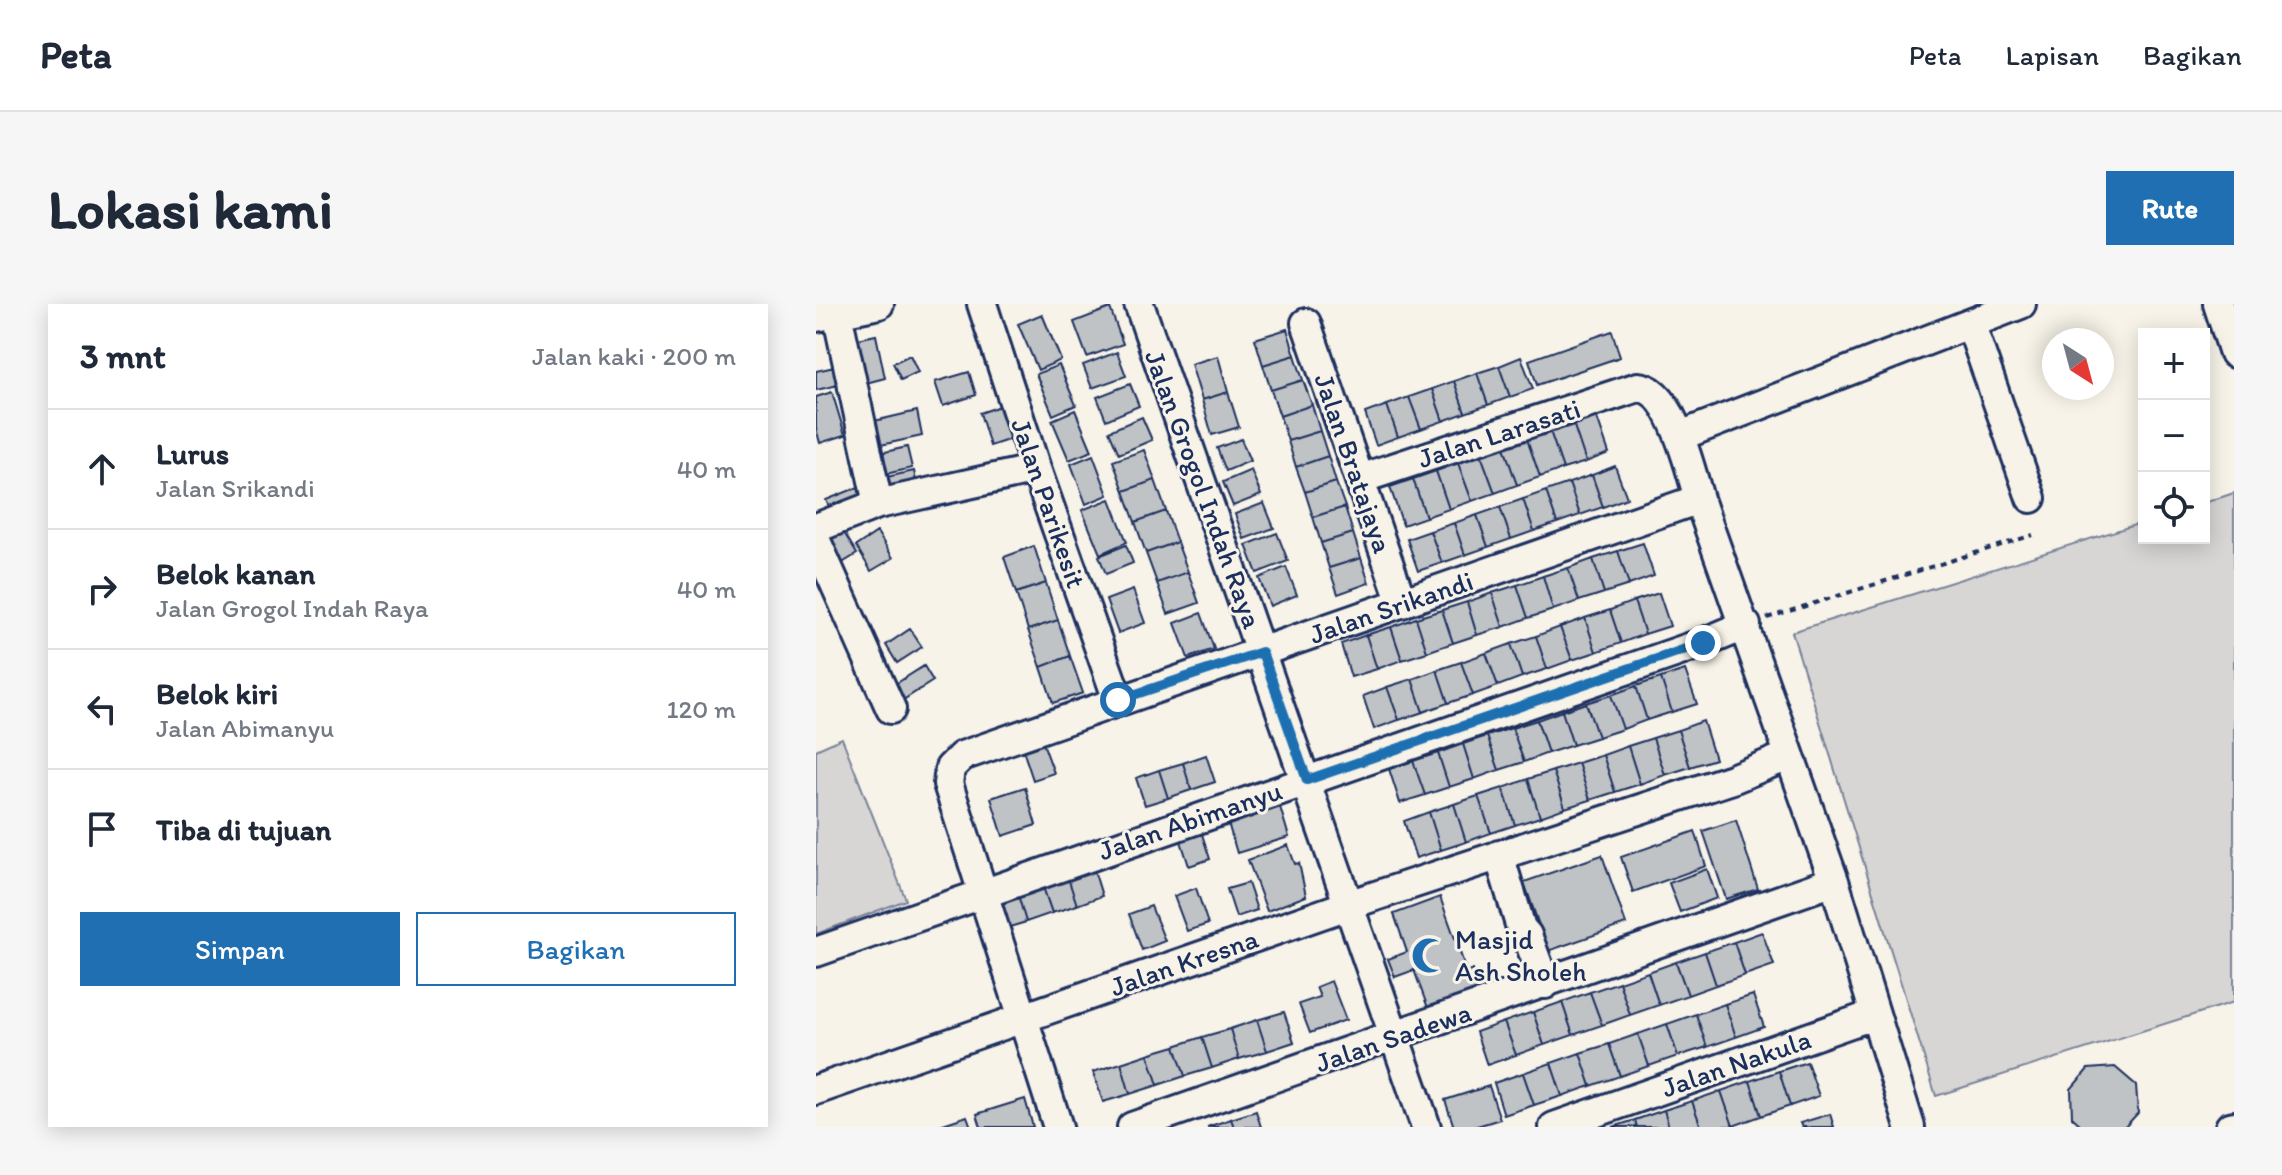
<!DOCTYPE html>
<html lang="id">
<meta charset="utf-8">
<style>
:root{--surface:#fff;--page:#f6f6f7;--text:#1f2937;--muted:#747a83;--line:#e0e1e3;--accent:#1f6fb2}
body{margin:0;font-family:Itim,sans-serif;background:var(--page);color:var(--text)}
.controls{position:absolute;right:24px;top:24px;display:grid;overflow:hidden;border-radius:0px;box-shadow:0 4px 20px #0003}
.controls button{width:72px;height:72px;display:grid;place-items:center;padding:0;border:0;border-bottom:2px solid var(--line);background:var(--surface);color:var(--text);font:40px sans-serif}
.compass{position:absolute;left:1226px;top:24px;width:72px;height:72px;border-radius:50%;background:var(--surface);box-shadow:0 4px 20px #0003;rotate:144deg}
.stop{position:absolute;width:24px;height:24px;margin:-18px;border:6px solid #1f6fb2;border-radius:50%;background:#fff}
.stop.end{background:#1f6fb2;border-color:#fff;box-shadow:0 2px 8px #0008}
.list{margin:0;padding:0;list-style:none}
h2{display:flex;justify-content:space-between;align-items:center;height:104px;margin:0;padding:0 32px;font-size:34px}
h2 small{font-size:26px;font-weight:400;color:var(--muted)}
.list li{display:grid;grid-template-columns:52px 1fr auto;gap:24px;align-items:center;box-sizing:border-box;height:120px;padding:0 32px;border-top:2px solid var(--line)}
.list b{display:block;font-size:30px;white-space:nowrap}
.list p{margin:0;font-size:26px;white-space:nowrap;color:var(--muted)}
.list em{font-size:26px;font-style:normal;color:var(--muted)}
.actions{display:flex;gap:16px;padding:24px 32px}
.actions a{flex:1;padding:18px 0;border:2px solid var(--accent);border-radius:0px;text-align:center;font-size:28px;color:var(--accent)}
.actions .main{background:var(--accent);color:#fff}
.icon{flex:none;width:44px;height:44px;fill:none;stroke:currentColor;stroke-width:2;stroke-linecap:round;stroke-linejoin:round}
.map{position:relative;flex:none;width:1418px;height:823px;overflow:hidden;border-radius:0px}
header{display:flex;align-items:center;gap:48px;box-sizing:border-box;height:112px;padding:0 40px;background:var(--surface);border-bottom:2px solid var(--line)}
header strong{font-size:38px}
nav{display:flex;gap:44px;margin-inline-start:auto;font-size:28px}
.intro{display:flex;align-items:center;justify-content:space-between;box-sizing:border-box;height:192px;padding:0 48px}
h1{margin:0;font-size:56px}
.button{padding:20px 36px;border-radius:0px;background:var(--accent);color:#fff;font-size:28px;font-weight:700}
main{display:flex;gap:48px;padding:0 48px}
aside{flex:1;background:var(--surface);border-radius:0px;box-shadow:0 4px 20px #0003}
.map>svg:first-child{display:block}
</style>
<header>
<strong>Peta</strong>
<nav><a>Peta</a><a>Lapisan</a><a>Bagikan</a></nav>
</header>
<div class="intro"><h1>Lokasi kami</h1><a class="button">Rute</a></div>
<main>
<aside>
<h2>3 mnt<small>Jalan kaki · 200 m</small></h2>
<ul class="list">
<li><svg class="icon" aria-label="ahead" viewBox="0 0 24 24"><path d="M12 20V5M6 11l6-6 6 6"/></svg><div><b>Lurus</b><p>Jalan Srikandi</p></div><em>40 m</em></li>
<li><svg class="icon" aria-label="right" viewBox="0 0 24 24"><path d="M7 20v-9h11M14 6l5 5-5 5"/></svg><div><b>Belok kanan</b><p>Jalan Grogol Indah Raya</p></div><em>40 m</em></li>
<li><svg class="icon" aria-label="left" viewBox="0 0 24 24"><path d="M17 20v-9H6M10 6l-5 5 5 5"/></svg><div><b>Belok kiri</b><p>Jalan Abimanyu</p></div><em>120 m</em></li>
<li><svg class="icon" aria-label="arrive" viewBox="0 0 24 24"><path d="M6 21V4h12l-3 4 3 4H6"/></svg><div><b>Tiba di tujuan</b></div></li>
</ul>
<div class="actions"><a class="main">Simpan</a><a>Bagikan</a></div>
</aside>
<div class="map">
<svg width="1418" height="823" viewBox="0 0 1418 823">
<rect width="100%" height="100%" fill="#f7f3e8"/>
<filter id="ink" filterUnits="userSpaceOnUse"><feTurbulence type="fractalNoise" baseFrequency=".0125" numOctaves="2"/><feDisplacementMap in="SourceGraphic" scale="16" xChannelSelector="R" yChannelSelector="G"/><feConvolveMatrix kernelMatrix="1 2 1 2 8 2 1 2 1" color-interpolation-filters="sRGB"/></filter>
<g filter="url(#ink)">
<path fill="#d7d6d4" stroke="#798299" stroke-width="2" d="M1418,189V698L1120,792L976,328L1328,218V234H1388V199Z
M26,434L90,596L0,630V446Z"/>
<path fill="#c0c3c5" stroke="#1b2f5e" stroke-width="2" d="M294,4L307,40L271,53L258,18Z
M226,10L245,56L222,66L202,20Z
M471,25L479,51L447,61L439,35Z
M796,27L804,53L721,81L713,56Z
M60,31L69,74L50,79L41,35Z
M301,48L310,72L276,84L267,61Z
M94,51L102,68L85,76L77,59Z
M479,51L487,76L455,86L447,61Z
M402,52L412,88L386,96L375,60Z
M705,53L717,85L694,93L683,62Z
M243,61L260,101L237,111L220,70Z
M23,62L27,80L0,86V67Z
M683,62L694,93L672,101L661,69Z
M153,68L160,91L127,102L119,78Z
M661,69L672,101L649,109L638,77Z
M487,76L496,101L464,112L455,86Z
M638,77L649,109L627,117L616,85Z
M314,80L323,102L290,116L281,93Z
M616,85L627,117L605,125L593,93Z
M16,88L29,131L4,139L0,124V93Z
M412,88L423,123L396,131L386,96Z
M593,93L605,125L582,133L571,101Z
M187,101L198,134L174,142L164,109Z
M496,101L504,127L472,137L464,112Z
M571,101L582,133L560,141L549,109Z
M259,106L276,147L253,156L236,116Z
M101,107L106,132L60,142L54,118Z
M780,111L793,149L770,158L757,119Z
M326,113L336,136L303,150L293,127Z
M757,119L770,158L747,165L734,127Z
M504,127L512,152L480,163L472,137Z
M734,127L747,165L724,173L711,135Z
M425,135L434,157L410,167L401,144Z
M711,135L724,173L701,181L688,143Z
M91,143L96,164L65,171L60,150Z
M688,143L701,181L679,189L665,151Z
M328,146L339,176L308,187L297,157Z
M277,151L292,191L270,200L255,160Z
M665,151L679,189L656,197L642,159Z
M512,152L520,178L489,188L480,163Z
M642,159L656,197L633,205L620,167Z
M799,162L811,194L787,203L776,171Z
M435,166L445,191L417,202L407,178Z
M98,167L101,182L66,191L62,175Z
M620,167L633,205L610,213L597,175Z
M776,171L787,203L764,211L753,179Z
M597,175L610,213L587,221L574,183Z
M339,176L350,207L319,218L308,187Z
M520,178L529,203L497,213L489,188Z
M753,179L764,211L741,219L730,187Z
M50,180L58,198L18,214L10,196Z
M730,187L741,219L718,227L707,195Z
M294,195L311,238L284,250L266,206Z
M707,195L718,227L695,235L684,203Z
M448,199L458,224L428,235L419,210Z
M529,203L537,229L505,239L497,213Z
M684,203L695,235L672,243L661,211Z
M350,207L361,238L330,249L319,218Z
M661,211L672,243L649,251L638,219Z
M638,219L649,251L626,259L614,227Z
M27,227L41,250L18,264L4,240Z
M614,227L626,259L602,267L591,235Z
M61,228L77,254L55,267L40,242Z
M461,229L472,257L441,269L430,241Z
M537,229L545,254L513,264L505,239Z
M361,238L372,268L341,279L330,249Z
M827,239L838,272L813,281L802,247Z
M310,241L317,259L290,270L283,252Z
M218,242L230,279L200,289L188,253Z
M802,247L813,281L788,289L777,255Z
M545,254L553,279L522,290L513,264Z
M777,255L788,289L763,297L752,264Z
M470,263L481,291L454,302L443,274Z
M752,264L763,297L737,306L727,272Z
M372,268L383,299L352,310L341,279Z
M727,272L737,306L712,314L701,281Z
M230,279L242,316L212,326L200,289Z
M701,281L712,314L687,323L676,289Z
M317,286L329,319L302,329L290,296Z
M676,289L687,323L661,331L651,298Z
M843,289L854,322L829,330L818,297Z
M818,297L829,330L805,339L794,306Z
M651,298L661,331L637,339L626,306Z
M626,306L637,339L611,348L600,314Z
M794,306L805,339L780,348L769,314Z
M385,309L398,345L372,354L359,319Z
M600,314L611,348L586,356L575,323Z
M769,314L780,348L756,356L744,323Z
M242,316L254,352L225,363L212,326Z
M575,323L586,356L561,365L550,331Z
M744,323L756,356L731,365L720,332Z
M94,325L106,343L81,359L70,341Z
M550,331L561,365L535,373L525,340Z
M720,332L731,365L706,373L695,340Z
M695,340L706,373L682,382L670,349Z
M670,349L682,382L657,391L645,358Z
M254,352L267,389L237,399L225,363Z
M645,358L657,391L632,399L621,366Z
M108,362L117,377L87,396L78,381Z
M621,366L632,399L607,408L596,375Z
M869,366L881,400L856,408L845,374Z
M845,374L856,408L831,416L820,382Z
M596,375L607,408L583,416L571,383Z
M820,382L831,416L807,425L795,391Z
M571,383L583,416L558,425L547,392Z
M795,391L807,425L782,433L770,399Z
M770,399L782,433L757,441L746,407Z
M746,407L757,441L732,449L721,416Z
M721,416L732,449L708,458L696,424Z
M887,417L899,455L874,463L862,426Z
M696,424L708,458L683,466L671,432Z
M862,426L874,463L849,471L837,434Z
M671,432L683,466L658,475L647,440Z
M837,434L849,471L824,480L812,442Z
M227,439L238,469L217,476L207,446Z
M647,440L658,475L633,483L622,449Z
M812,442L824,480L799,488L787,451Z
M622,449L633,483L609,491L597,457Z
M390,451L399,478L375,486L367,459Z
M787,451L799,488L774,496L762,459Z
M597,457L609,491L584,499L573,465Z
M367,459L375,486L352,494L343,466Z
M762,459L774,496L749,504L737,467Z
M343,466L352,494L329,501L320,474Z
M737,467L749,504L724,513L712,475Z
M712,475L724,513L699,521L687,484Z
M209,483L220,521L187,532L175,494Z
M687,484L699,521L675,529L662,492Z
M662,492L675,529L650,538L638,500Z
M461,493L473,533L421,549L409,509Z
M638,500L650,538L625,546L613,508Z
M613,508L625,546L600,554L588,517Z
M920,516L942,585L910,595L887,527Z
M384,524L394,555L373,562L363,531Z
M879,527L890,562L817,588L805,553Z
M472,541L479,560L483,559L490,592L451,607L432,556Z
M786,551L810,620L732,647L708,578Z
M891,565L901,594L864,608L853,579Z
M278,566L286,592L261,601L252,574Z
M252,574L261,601L236,609L227,583Z
M432,579L441,606L420,613L411,585Z
M227,583L236,609L210,618L202,591Z
M380,584L392,620L371,627L358,592Z
M202,591L210,618L184,626L176,600Z
M624,593L651,668L657,666L664,685L612,704L598,666L579,673L572,655L591,648L578,610Z
M335,602L349,637L326,646L313,610Z
M946,628L958,661L929,671L918,638Z
M918,638L929,671L900,681L889,648Z
M889,648L900,681L872,691L860,658Z
M860,658L872,691L843,701L832,668Z
M832,668L843,701L814,711L803,678Z
M515,677L530,716L494,729L483,700L504,693L500,683Z
M803,678L814,711L786,721L774,688Z
M774,688L786,721L757,731L746,698Z
M937,691L948,723L920,733L909,700Z
M746,698L757,731L728,741L717,708Z
M909,700L920,733L891,743L880,710Z
M468,708L478,738L451,747L441,716Z
M717,708L728,741L700,751L688,718Z
M880,710L891,743L862,752L851,720Z
M441,716L451,747L423,755L414,725Z
M688,718L700,751L671,761L660,728Z
M851,720L862,752L833,762L822,730Z
M414,725L423,755L396,764L386,733Z
M822,730L833,762L804,772L793,740Z
M386,733L396,764L369,772L359,742Z
M793,740L804,772L775,782L764,749Z
M359,742L369,772L342,781L332,750Z
M764,749L775,782L746,792L735,759Z
M332,750L342,781L314,790L305,759Z
M991,758L1003,792L974,802L963,767Z
M305,759L314,790L287,798L277,768Z
M735,759L746,792L718,801L707,769Z
M1299,763L1320,781L1322,809L1309,823H1267L1256,813L1255,785L1272,765Z
M963,767L974,802L945,812L934,777Z
M707,769L718,801L688,811L678,779Z
M934,777L945,812L917,822L905,787Z
M673,782L684,815L658,823H638L629,796Z
M905,787L917,822L885,823L876,797Z
M209,795L217,823H165L161,810Z
M876,797L885,823H853L848,806Z
M848,806L853,823H821L819,816Z
M440,807L445,823H418L415,815Z
M1014,810L1018,823H986L984,819Z
M151,812L155,823H124V821Z
M415,815L418,823H391Z
M819,816L821,823H797Z"/>
<g fill="none" stroke-linecap="round" stroke-linejoin="round">
<defs>
<path id="minor" d="M166,0L220,165L302,396
M323,0L610,823
M1402,0L1418,49
M0,13L63,0
M490,19L586,299
M1155,21L1215,194
M864,132L1205,0
M544,175L822,83C856,84 875,168 883,195L1018,577L1094,823
M62,200L220,165
M0,224L62,200L21,9
M0,237L75,405
M683,551L705,624L711,631L729,680
M0,648L887,339L930,321
M0,786L532,601L916,475L972,452
M242,823L132,480L134,464L146,452L883,195
M316,823L1018,577
M738,823L1057,711
M1414,823L1418,822"/>
</defs>
<use href="#minor" stroke="#1b2f5e" stroke-width="34"/>
<path stroke="#1b2f5e" stroke-width="4" stroke-dasharray="6 6" stroke-linecap="butt" d="M951,314L1217,231"/>
<use href="#minor" stroke="#f7f3e8" stroke-width="28"/>
</g>
</g>
<g fill="none" stroke-linecap="round" stroke-linejoin="round" filter="url(#ink)">
<path stroke="#1f6fb2" stroke-width="10" d="M302,396L446,348L491,476L887,339"/>
</g>
<defs>
<symbol id="mosque-bare" viewBox="-9 -9 18 18"><path d="M3.5-4.9A6 6 0 1 0 3.5 4.9A5 5 0 1 1 3.5-4.9Z" fill="#1f6fb2" stroke="#f7f3e8" stroke-width="2.5" paint-order="stroke"/></symbol>
</defs>
<g fill-rule="evenodd">
<use href="#mosque-bare" x="588" y="626" width="51" height="51"/>
</g>
<g text-anchor="middle" dominant-baseline="central" stroke-width="6" stroke-linejoin="round" paint-order="stroke">
<g font-size="28" fill="#1b2f5e" stroke="#f7f3e8">
<text transform="translate(683 129) rotate(-18)">Jalan Larasati</text>
<text transform="translate(538 159) rotate(71)">Jalan Bratajaya</text>
<text transform="translate(388 185) rotate(70)">Jalan Grogol Indah Raya</text>
<text transform="translate(233 199) rotate(71)">Jalan Parikesit</text>
<text transform="translate(575 303) rotate(-19)">Jalan Srikandi</text>
<text transform="translate(374 516) rotate(-19)">Jalan Abimanyu</text>
<text transform="translate(368 658) rotate(-19)">Jalan Kresna</text>
<text transform="translate(577 733) rotate(-19)">Jalan Sadewa</text>
<text transform="translate(920 759) rotate(-19)">Jalan Nakula</text>
</g>
<g font-size="28" fill="#1b2f5e" stroke="#f7f3e8" text-anchor="start">
<text x="639" y="635">Masjid<tspan x="639" dy="32">Ash Sholeh</tspan></text>
</g>
</g>
</svg>
<div class="controls">
<button>+</button>
<button>−</button>
<button><svg class="icon" aria-label="locate" viewBox="0 0 24 24"><circle cx="12" cy="12" r="6"/><path d="M12 2v4M12 18v4M2 12h4M18 12h4"/></svg></button>
</div>
<svg class="compass" viewBox="-18 -18 36 36"><path d="M0-13l5 13h-10z" fill="#e53935"/><path d="M0 13l5-13h-10z" fill="#747a83"/></svg>
<div class="stop" style="left:302px;top:396px"></div>
<div class="stop end" style="left:887px;top:339px"></div>
</div>
</main>
